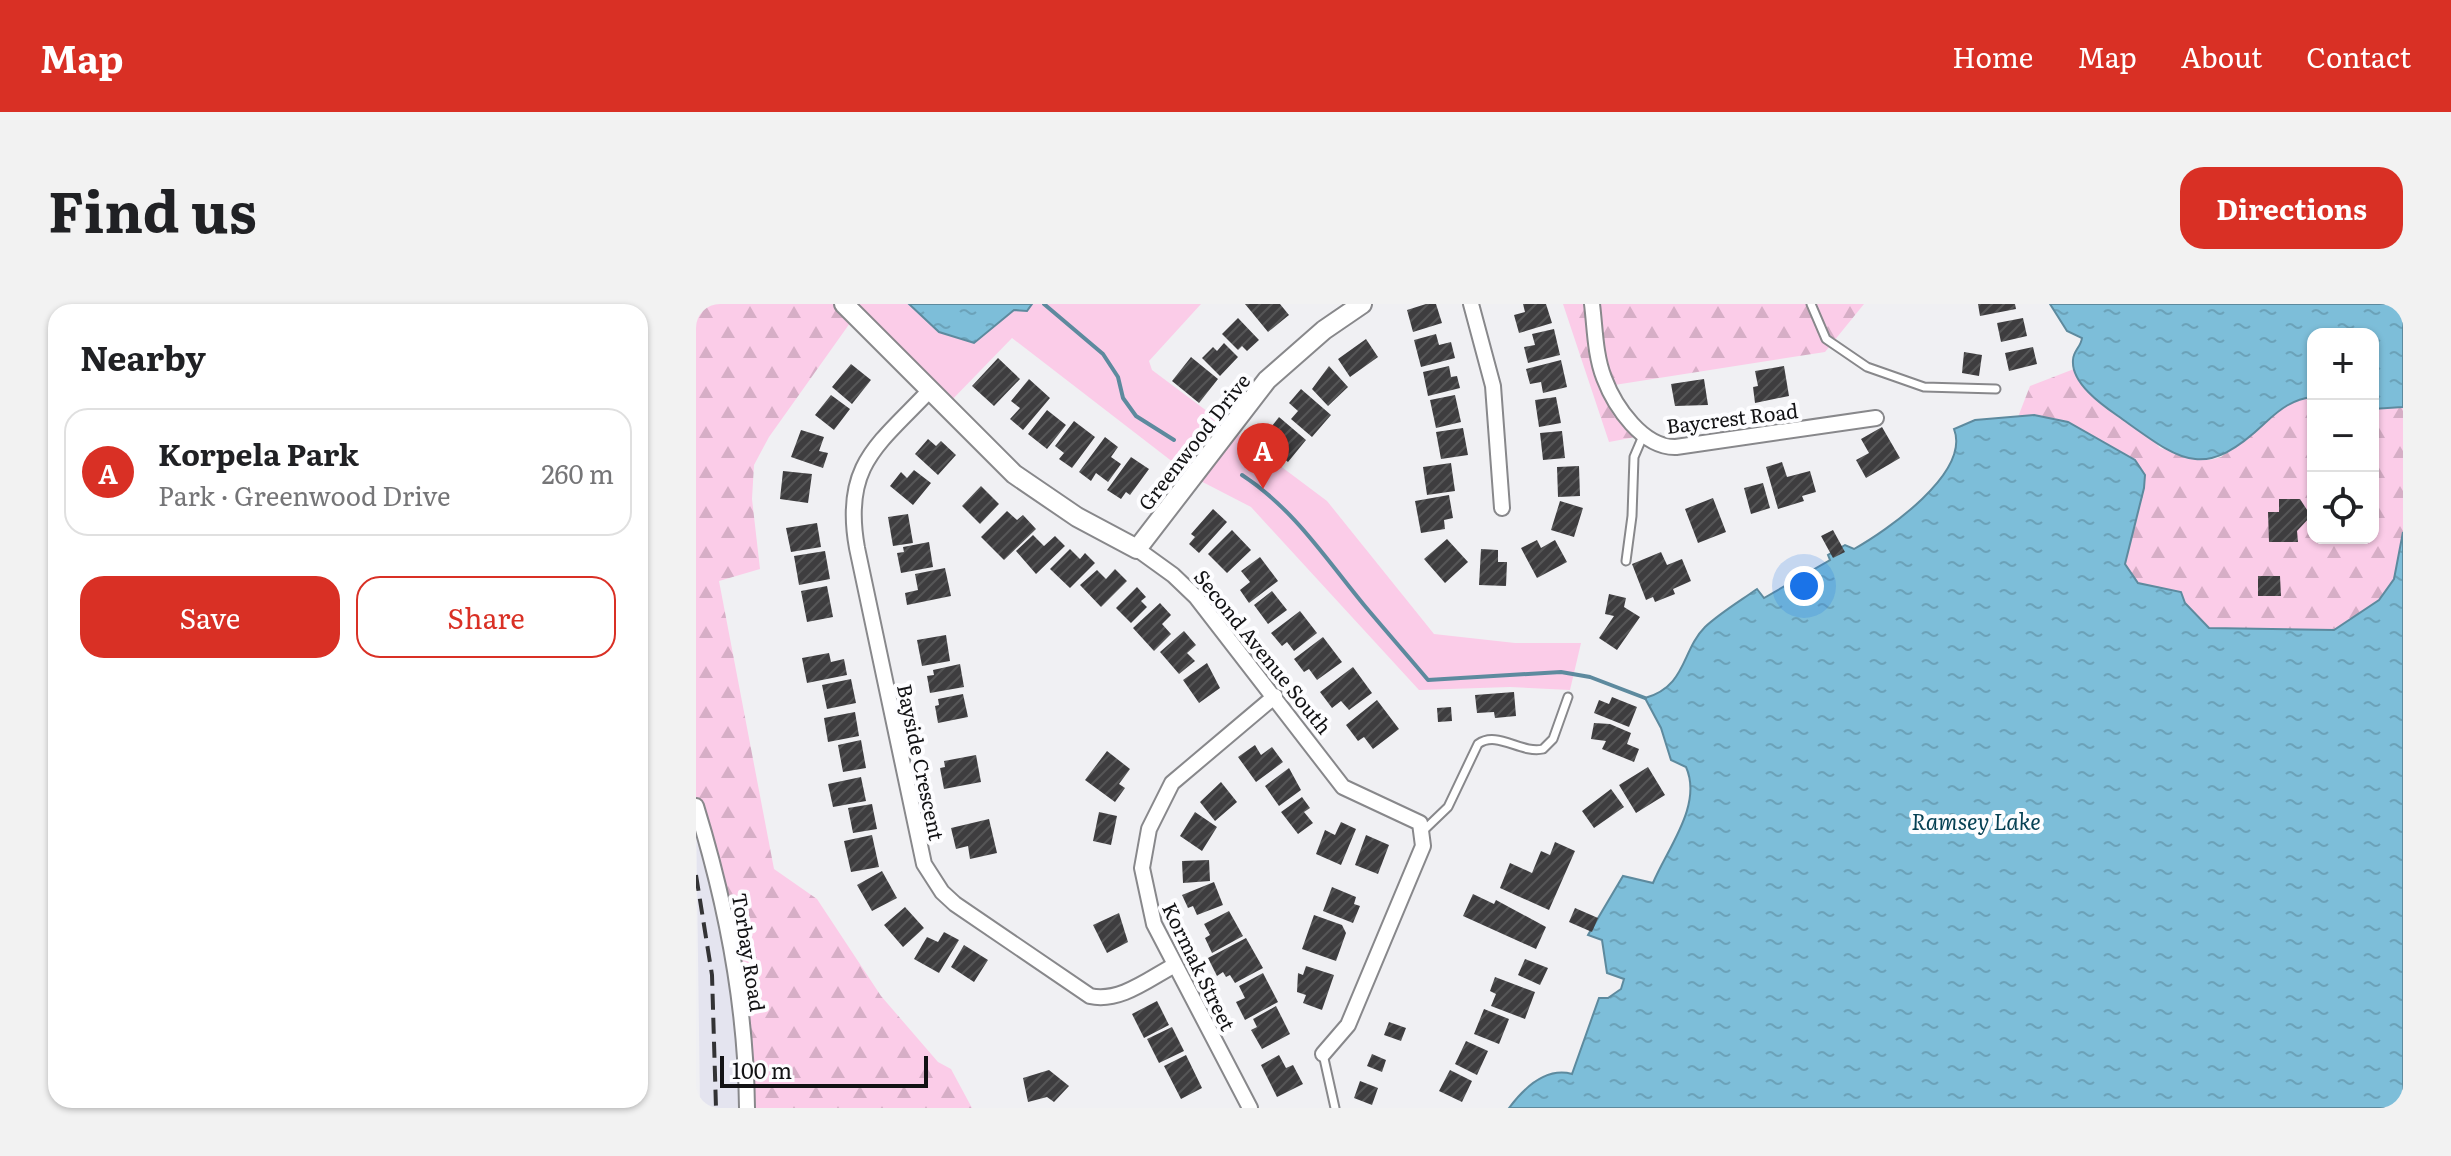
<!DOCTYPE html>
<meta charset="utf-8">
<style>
:root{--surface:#fff;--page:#f2f2f2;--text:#202124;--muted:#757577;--line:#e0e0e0;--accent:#d93025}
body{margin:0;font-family:Literata,serif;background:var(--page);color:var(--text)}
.controls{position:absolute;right:24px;top:24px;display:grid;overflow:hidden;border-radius:16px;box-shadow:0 2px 6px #0004}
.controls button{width:72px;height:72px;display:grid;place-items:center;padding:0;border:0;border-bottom:2px solid var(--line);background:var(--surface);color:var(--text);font:40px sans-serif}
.scale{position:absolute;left:24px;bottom:20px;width:208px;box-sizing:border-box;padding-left:8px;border:4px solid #121214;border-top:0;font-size:22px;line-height:28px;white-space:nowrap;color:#121214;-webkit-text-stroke:6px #fdfdff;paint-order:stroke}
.you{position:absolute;left:1108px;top:282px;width:28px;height:28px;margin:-20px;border:6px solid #fff;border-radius:50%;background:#1a73e8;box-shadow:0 0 0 12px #1a73e833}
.badge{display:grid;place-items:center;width:52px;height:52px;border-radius:50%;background:var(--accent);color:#fff;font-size:26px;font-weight:700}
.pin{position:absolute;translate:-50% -66px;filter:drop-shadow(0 2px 4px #0008)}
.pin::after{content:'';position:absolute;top:42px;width:28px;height:24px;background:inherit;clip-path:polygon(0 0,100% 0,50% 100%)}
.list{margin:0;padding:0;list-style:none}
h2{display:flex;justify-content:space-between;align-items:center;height:104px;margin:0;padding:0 32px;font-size:34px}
h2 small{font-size:26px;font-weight:400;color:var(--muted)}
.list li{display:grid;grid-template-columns:52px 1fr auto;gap:24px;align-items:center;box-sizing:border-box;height:128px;margin:0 16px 16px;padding:0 16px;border:2px solid var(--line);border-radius:24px}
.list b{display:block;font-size:30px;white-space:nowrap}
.list p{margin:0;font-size:26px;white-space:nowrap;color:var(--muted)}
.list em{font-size:26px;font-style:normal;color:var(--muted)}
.actions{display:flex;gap:16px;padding:24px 32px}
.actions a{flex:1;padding:18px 0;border:2px solid var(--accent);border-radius:24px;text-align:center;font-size:28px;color:var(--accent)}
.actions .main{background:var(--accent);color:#fff}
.icon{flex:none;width:44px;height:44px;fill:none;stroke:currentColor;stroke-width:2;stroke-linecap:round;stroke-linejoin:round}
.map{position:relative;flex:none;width:1707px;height:804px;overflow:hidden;border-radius:24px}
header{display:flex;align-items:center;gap:48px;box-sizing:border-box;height:112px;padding:0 40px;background:var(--accent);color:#fff}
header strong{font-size:38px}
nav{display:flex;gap:44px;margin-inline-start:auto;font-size:28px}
.intro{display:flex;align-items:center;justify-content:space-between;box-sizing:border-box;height:192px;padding:0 48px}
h1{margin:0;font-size:56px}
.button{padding:20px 36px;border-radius:24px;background:var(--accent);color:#fff;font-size:28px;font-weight:700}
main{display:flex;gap:48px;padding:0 48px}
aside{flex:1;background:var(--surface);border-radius:24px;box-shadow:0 2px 6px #0004}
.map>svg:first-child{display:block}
</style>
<header>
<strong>Map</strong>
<nav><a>Home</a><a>Map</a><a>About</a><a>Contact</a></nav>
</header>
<div class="intro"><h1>Find us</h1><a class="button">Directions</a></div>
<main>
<aside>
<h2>Nearby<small></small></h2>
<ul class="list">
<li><span class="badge">A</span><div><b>Korpela Park</b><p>Park · Greenwood Drive</p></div><em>260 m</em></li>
</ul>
<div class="actions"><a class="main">Save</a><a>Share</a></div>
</aside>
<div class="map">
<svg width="1707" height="804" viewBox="0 0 1707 804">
<defs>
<pattern id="forest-firs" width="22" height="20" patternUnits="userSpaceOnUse" patternTransform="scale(2)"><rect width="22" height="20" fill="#fbcce8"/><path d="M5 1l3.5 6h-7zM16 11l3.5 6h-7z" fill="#d6aec6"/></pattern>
<pattern id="water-ripples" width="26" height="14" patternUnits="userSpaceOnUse" patternTransform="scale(2)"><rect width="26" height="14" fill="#7dbed9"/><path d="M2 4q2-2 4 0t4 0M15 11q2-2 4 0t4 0" fill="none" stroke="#6ba2b9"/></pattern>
<pattern id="building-hatch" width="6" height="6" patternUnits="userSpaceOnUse" patternTransform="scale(2)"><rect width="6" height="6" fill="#3e3d3f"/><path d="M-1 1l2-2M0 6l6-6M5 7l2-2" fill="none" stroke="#565657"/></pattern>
</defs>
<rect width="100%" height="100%" fill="#f0f0f3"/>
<path fill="#e4e4ef" d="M0,505L24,591L50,804H4Z"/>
<path fill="url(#forest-firs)" d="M0,0H146L159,12L73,133L58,161L56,195L64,265L23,277L78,565L121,595L185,692L242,758L255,765L276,804H50L36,659L0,505Z
M867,0H1168L1129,48L912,82L945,132L913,138Z
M1378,65L1396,92L1453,131L1464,144L1514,156L1525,153L1583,106L1598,96L1617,93V234H1677V105L1707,103V228L1698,275L1683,296L1638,326L1513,324L1489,299L1485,288L1442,279L1429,260L1448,184L1439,156L1372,118L1322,113L1334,82Z"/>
<path fill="#fbcce8" d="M146,0H505L453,57L456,66L631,197L738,330L819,339H885L874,386L814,383L723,386L555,203L495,172L316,34L251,101Z"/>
<path fill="url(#water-ripples)" stroke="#5d8a9e" stroke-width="2" d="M213,0H336L331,7L318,6L278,39L243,28Z
M1354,0H1707V103L1677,105V30H1617V93C1597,95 1584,105 1569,119C1506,179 1484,156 1422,112C1406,101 1375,79 1377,56C1377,47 1385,43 1386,34L1371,27Z
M1338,111L1372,118L1439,156L1449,171L1448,184L1429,260L1442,279L1485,288L1489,299L1513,324L1638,326L1683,296L1698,275L1707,228V804H813C828,784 850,763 876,770L903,694H912L925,685L928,675L911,669L906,636L892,631L927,572L957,579C971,545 1007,501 990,463L975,456L965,424L949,394C991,382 985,347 1009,323C1024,309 1044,297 1061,285L1068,294L1134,256L1132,251L1149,241L1158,245C1190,227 1275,169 1258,125L1279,116Z"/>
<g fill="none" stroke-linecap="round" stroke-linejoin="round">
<path stroke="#5d8a9e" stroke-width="4" d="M348,0L407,50L422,73L427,94L440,112L478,136
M546,171C597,204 630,255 668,301C689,326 711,351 732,376L865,368L894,373L949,394"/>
</g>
<path fill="url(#building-hatch)" d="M549,0H584L593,11L572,28Z
M730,0H740L746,19L717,28L711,6Z
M827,0H850L856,19L823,29L818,11L829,8Z
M1282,0H1319L1320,5L1284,12Z
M542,14L563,36L551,47L546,42L542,46L526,30Z
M1327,14L1331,32L1305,38L1301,19Z
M858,25L864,51L832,59L828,43L839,41L836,30Z
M740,30L743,41L755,38L759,54L725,63L718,36Z
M670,35L682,53L654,73L642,55Z
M528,39L542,53L524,72L506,54L517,43L521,47Z
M1337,43L1341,60L1313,67L1309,49Z
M1268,48L1286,51L1283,72L1266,69Z
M495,53L522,75L503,99L476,77Z
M302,54L324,75L298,102L276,82Z
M865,56L871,83L847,89L845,78L834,80L830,65Z
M155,60L175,76L156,100L136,83Z
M633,62L652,83L632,102L616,85Z
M753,62L755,73L761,72L764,84L732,92L727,68Z
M1088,62L1093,92L1059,99L1057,83L1062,82L1059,67Z
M333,75L354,94L327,126L314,115L324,104L315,97Z
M1008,75L1012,101L979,102L975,80Z
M605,85L635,111L616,133L595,115L602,107L593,99Z
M135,91L154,105L138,126L119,111Z
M759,91L765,118L740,124L734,96Z
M860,93L865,119L843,123L839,96Z
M351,106L370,121L351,145L332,130Z
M583,113L610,136L592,158L565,136Z
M378,117L399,133L376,164L363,155L368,149L359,142Z
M1186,123L1204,154L1170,174L1160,156L1173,149L1165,135Z
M767,124L772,151L745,155L740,128Z
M105,126L128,133L123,147L132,149L127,164L95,153Z
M866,127L869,154L847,156L844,129Z
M409,133L422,143L415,153L425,160L412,178L400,169L395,177L383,168Z
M232,135L240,142L245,137L260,151L242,171L219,150Z
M435,153L453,165L434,191L430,188L425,195L411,186Z
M1086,158L1091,173L1114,167L1120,188L1106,192L1108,197L1082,205L1070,163Z
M755,159L759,187L731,191L727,163Z
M883,162L884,192L862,193L861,163Z
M218,166L235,179L217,201L194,182L205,168L211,174Z
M87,167L116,170L112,199L84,195Z
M1067,179L1074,204L1055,210L1048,184Z
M285,182L303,200L284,220L266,202Z
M753,191L757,214L748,216L749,225L725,229L719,197Z
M1017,194L1030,228L1002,239L989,205Z
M1583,195H1604L1615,212L1601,227L1602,238H1573L1572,208H1583Z
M864,197L887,204L878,233L855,226Z
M517,205L531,218L503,249L493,240L499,233L495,230Z
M311,207L321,216L327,211L340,225L308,256L285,233Z
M212,210L217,239L197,242L192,213Z
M121,219L125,243L95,248L90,224Z
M536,226L555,246L531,269L512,250Z
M1137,226L1149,248L1137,254L1125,232Z
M337,231L348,242L359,232L369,242L340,270L320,247Z
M751,235L772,258L749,279L728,255Z
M841,236L845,244L859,236L871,258L841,274L825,244Z
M233,238L237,263L205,269L201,249L208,248L207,243Z
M374,245L384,255L389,249L399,259L374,284L354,265Z
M785,245L802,246V258H811L810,282L783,281Z
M129,247L134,275L103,281L98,252Z
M965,248L971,261L986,255L995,277L977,285L979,290L959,298L957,293L950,296L936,260Z
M564,253L582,277L553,299L544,286L554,278L545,267Z
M249,264L255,292L211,301L209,289L222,286L219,270Z
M419,265L431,277L405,303L384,281L401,266L410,275Z
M1562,272H1584L1585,292H1562Z
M131,282L137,313L111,318L105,287Z
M441,283L450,293L445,297L451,303L435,319L420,304Z
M576,287L591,306L572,320L558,301Z
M913,290L930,294L928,303L944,313L921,346L903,334L918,312L909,310Z
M464,299L475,311L466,320L475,330L458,347L437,324Z
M604,307L621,329L598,347L591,338L586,342L575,329Z
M488,327L500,341L491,349L499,357L483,370L464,348Z
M250,331L254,357L226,362L221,336Z
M627,333L646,358L621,376L613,365L608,368L598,355Z
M133,349L135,358L148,355L151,371L111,379L106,354Z
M511,359L524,384L503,399L487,376Z
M264,360L268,383L234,389L231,372L238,371L237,366Z
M657,363L676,389L653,406L645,397L636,404L624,388Z
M155,375L160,399L131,405L126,381Z
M818,388L820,412L799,414L798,408L781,409L779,391Z
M267,390L272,413L242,419L239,402L243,401L242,395Z
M916,393L941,403L933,423L898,409L903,396L913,400Z
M681,396L703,425L677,445L668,433L662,437L650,421Z
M755,403L756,417L742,418L741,404Z
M159,408L163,432L132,438L128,414Z
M898,419L914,420L935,429L931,440L943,445L938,458L906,445L910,437L895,435Z
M165,436L170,464L147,468L142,441Z
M559,441L565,451L576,443L587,458L560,478L542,453Z
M411,447L434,465L423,480L429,484L419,498L389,476Z
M280,451L285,478L248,485L244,464L249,463L248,457Z
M952,463L969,491L940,509L923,481Z
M593,464L605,486L583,502L569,482Z
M165,473L170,497L137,503L132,480Z
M525,478L541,498L519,517L504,498Z
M915,485L928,503L898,524L886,507Z
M606,493L614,504L608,508L617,519L602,530L585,508Z
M176,500L181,525L157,529L152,504Z
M403,508L421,512L415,541L397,537Z
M499,508L521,523L506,547L484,532Z
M293,515L301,549L274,555L272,542L260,545L255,524Z
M645,518L660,525L645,561L620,550L629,526L639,531Z
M176,531L183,563L155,568L148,537Z
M670,531L693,541L682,570L659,561Z
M859,538L879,547L853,606L804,584L814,559L836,569L845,547L854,551Z
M513,556L514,577L487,579L486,557Z
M186,567L201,594L176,607L161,581Z
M518,578L527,601L501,611L497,602L492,604L486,591Z
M636,583L660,593L658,600L664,602L657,619L627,607Z
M777,590L798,600L800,596L850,623L840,645L767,612Z
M209,603L228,624L207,643L188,621Z
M879,604L902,614L896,628L873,618Z
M533,607L547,632L516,649L509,634L514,631L508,620Z
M423,609L432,638L411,649L397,621Z
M618,611L646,621L650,629L640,657L606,645Z
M248,628L263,636L243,669L218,655L231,633L242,638Z
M550,634L567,664L539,679L534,671L530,673L527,668L521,672L512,654Z
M268,641L292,656L278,678L255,663Z
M829,655L852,664L844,681L822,671Z
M610,662L638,671L626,706L607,699L610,691L601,688L602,669L607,671Z
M567,669L582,698L549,716L540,698L549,694L543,682Z
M799,673L839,688L829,715L795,702L800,690L794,687Z
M461,697L473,721L448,734L436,710Z
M580,702L594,730L566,745L555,726L561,723L557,715Z
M788,705L813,715L803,740L778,730Z
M693,718L710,724L705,737L688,731Z
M476,723L488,747L463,759L451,735Z
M770,737L792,747L781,771L759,760Z
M676,750L690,756L686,768L671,762Z
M490,751L506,784L485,795L468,762Z
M583,751L590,764L597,761L607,780L581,793L565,761Z
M353,766L373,782L358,798L351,793L332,798L327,774Z
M754,766L776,777L766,798L743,787Z
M664,777L682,784L676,801L658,794Z"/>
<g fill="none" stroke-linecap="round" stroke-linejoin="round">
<defs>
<path id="service" d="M1115,0L1130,35L1171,63L1228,83L1300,85
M930,257L936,212L938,153L947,132
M727,527L752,503L782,440C801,426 825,450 847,445L857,435L872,393
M627,750L639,804"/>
<path id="minor" d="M775,0L797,82L806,204
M896,0C899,24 899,51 908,74C919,103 947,144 980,143L1180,114
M234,86C182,141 146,161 161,244L228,560L246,588L259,600L394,692C424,699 454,674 479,661
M441,245L477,271L500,293L647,483L724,519L727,542L652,721L627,750
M0,502C30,599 50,702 51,804
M554,804L458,620L446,564L453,525L476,479L579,392"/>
<path id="tertiary" d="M148,0L318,170L381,213L441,245L571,76L628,26L666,0"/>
</defs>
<use href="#service" stroke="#88888b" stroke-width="11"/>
<use href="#minor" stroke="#88888b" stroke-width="18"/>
<use href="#tertiary" stroke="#88888b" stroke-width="22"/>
<use href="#service" stroke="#fff" stroke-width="7"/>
<use href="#minor" stroke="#fff" stroke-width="14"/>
<use href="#tertiary" stroke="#fff" stroke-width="18"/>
<path stroke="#333335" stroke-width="4" stroke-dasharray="16 8" stroke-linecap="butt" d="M0,571L16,671L20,804"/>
</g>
<g text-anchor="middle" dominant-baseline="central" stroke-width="8" stroke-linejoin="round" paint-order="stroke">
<g font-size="20" fill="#121214" stroke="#fdfdff">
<text transform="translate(1036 113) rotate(-7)">Baycrest Road</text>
<text transform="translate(497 137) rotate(-52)">Greenwood Drive</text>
<text transform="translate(568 347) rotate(51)">Second Avenue South</text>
<text transform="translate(226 458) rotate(78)">Bayside Crescent</text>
<text transform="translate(54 648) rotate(81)">Torbay Road</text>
<text transform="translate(504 662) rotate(64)">Kormak Street</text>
</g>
<g font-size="22" font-style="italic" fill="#064154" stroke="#fdfdff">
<text x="1280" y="516">Ramsey Lake</text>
</g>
</g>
</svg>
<div class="controls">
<button>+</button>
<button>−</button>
<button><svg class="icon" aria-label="locate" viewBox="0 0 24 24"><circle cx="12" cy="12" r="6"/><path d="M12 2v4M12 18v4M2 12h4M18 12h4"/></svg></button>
</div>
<div class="scale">100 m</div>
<div class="you"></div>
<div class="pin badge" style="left:567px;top:185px">A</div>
</div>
</main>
